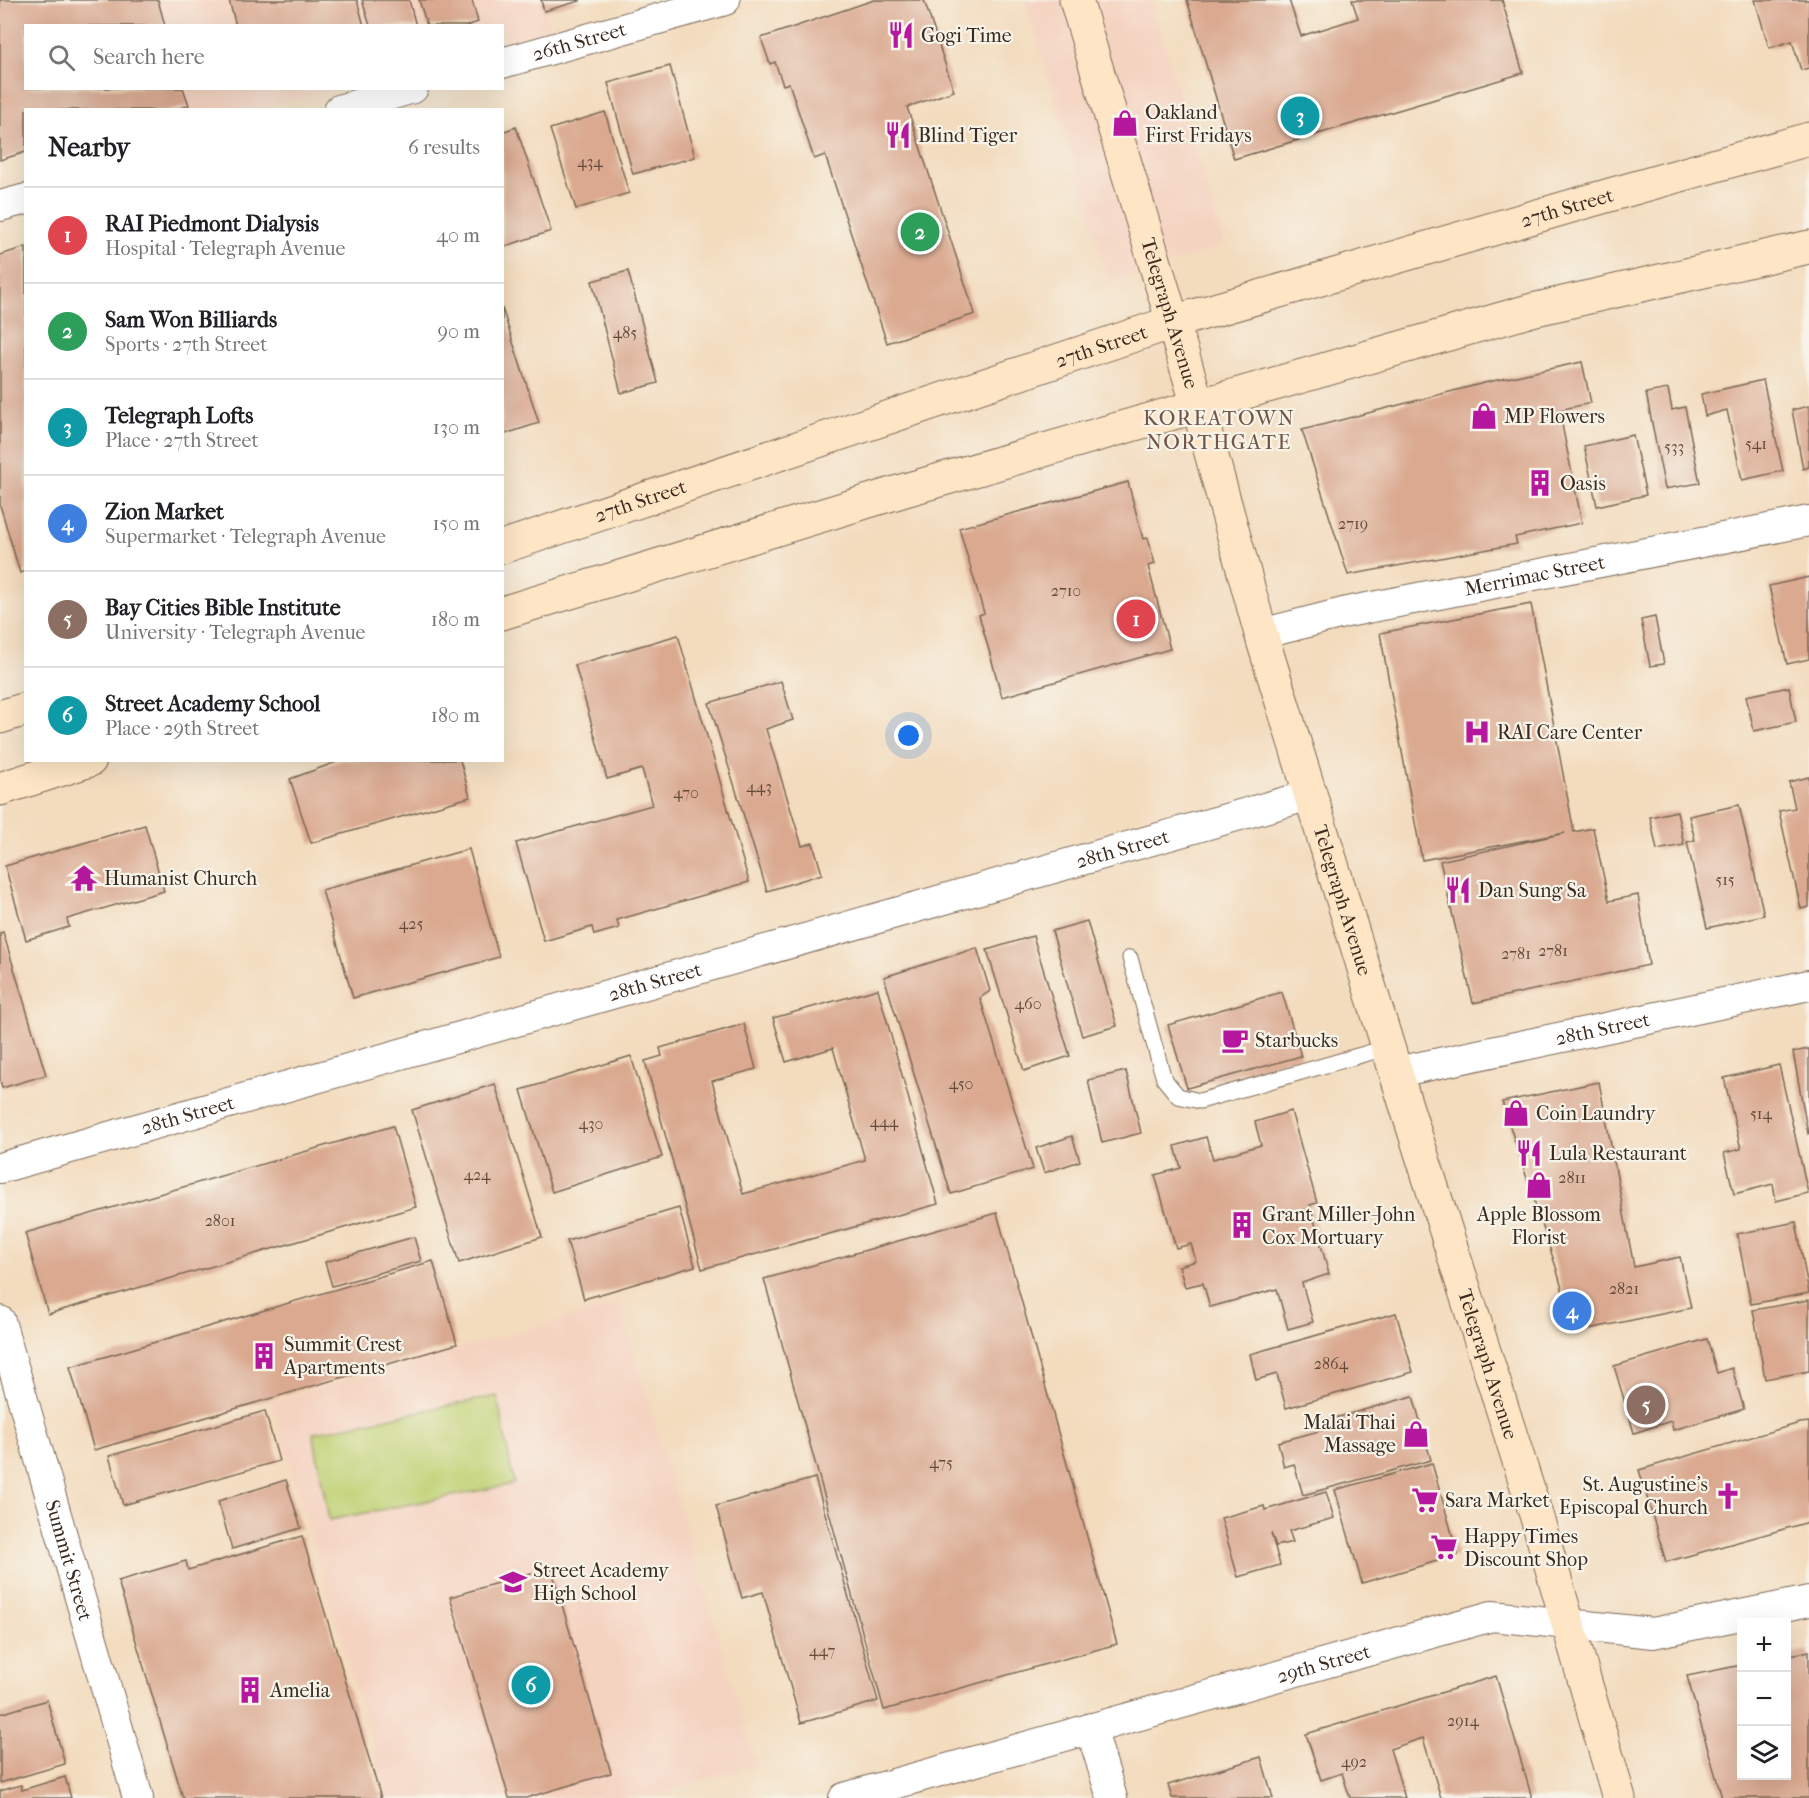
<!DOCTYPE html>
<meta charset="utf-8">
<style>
:root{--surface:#fff;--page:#f6f6f6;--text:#202124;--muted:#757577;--line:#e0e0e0;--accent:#7c3aed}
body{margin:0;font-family:"IM FELL French Canon",serif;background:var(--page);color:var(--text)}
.controls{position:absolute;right:18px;bottom:18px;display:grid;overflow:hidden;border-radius:0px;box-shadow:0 6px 24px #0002}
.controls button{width:54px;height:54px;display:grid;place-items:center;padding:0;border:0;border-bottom:2px solid var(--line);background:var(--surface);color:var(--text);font:30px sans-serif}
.you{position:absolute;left:909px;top:736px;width:21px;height:21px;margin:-15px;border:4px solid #fff;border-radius:50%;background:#1a73e8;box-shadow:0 0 0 9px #1a73e833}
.badge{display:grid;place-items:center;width:39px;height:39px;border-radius:50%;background:var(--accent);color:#fff;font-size:20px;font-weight:700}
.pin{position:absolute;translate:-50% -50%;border:3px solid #fff;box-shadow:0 2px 6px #0006}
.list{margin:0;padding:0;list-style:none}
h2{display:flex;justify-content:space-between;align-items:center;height:78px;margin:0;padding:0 24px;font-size:26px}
h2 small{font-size:20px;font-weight:400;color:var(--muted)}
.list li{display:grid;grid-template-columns:39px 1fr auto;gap:18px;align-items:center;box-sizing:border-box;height:96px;padding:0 24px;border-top:2px solid var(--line)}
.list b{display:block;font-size:22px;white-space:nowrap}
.list p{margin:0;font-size:20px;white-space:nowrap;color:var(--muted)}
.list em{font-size:20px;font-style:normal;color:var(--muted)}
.icon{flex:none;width:33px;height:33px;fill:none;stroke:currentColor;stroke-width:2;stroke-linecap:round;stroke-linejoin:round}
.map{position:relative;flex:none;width:1809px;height:1798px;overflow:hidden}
.search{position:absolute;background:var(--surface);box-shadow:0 6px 24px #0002;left:24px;top:24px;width:480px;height:66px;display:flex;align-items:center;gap:15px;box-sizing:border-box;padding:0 21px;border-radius:0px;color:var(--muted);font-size:22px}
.panel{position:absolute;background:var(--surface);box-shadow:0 6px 24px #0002;left:24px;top:108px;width:480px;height:654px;border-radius:0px}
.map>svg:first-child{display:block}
</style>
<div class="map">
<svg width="1809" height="1798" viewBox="0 0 1809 1798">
<rect width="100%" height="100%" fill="#f7f3e8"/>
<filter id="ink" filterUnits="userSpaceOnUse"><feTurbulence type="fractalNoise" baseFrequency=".0167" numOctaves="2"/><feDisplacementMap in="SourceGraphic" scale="12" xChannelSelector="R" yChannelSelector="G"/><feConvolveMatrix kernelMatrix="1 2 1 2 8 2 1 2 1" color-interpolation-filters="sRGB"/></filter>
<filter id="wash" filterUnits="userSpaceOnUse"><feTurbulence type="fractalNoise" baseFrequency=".008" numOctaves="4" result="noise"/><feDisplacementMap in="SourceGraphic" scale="24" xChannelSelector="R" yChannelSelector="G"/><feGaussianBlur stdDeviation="1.35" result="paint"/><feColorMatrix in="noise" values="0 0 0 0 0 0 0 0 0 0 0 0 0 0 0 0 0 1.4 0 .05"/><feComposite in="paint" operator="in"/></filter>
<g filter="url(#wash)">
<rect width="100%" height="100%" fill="#f3dbbd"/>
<path fill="#f5d3c1" d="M3,0H541L550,29L503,42L502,26H26Z
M1025,0H1151L1224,245L1109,282Z
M29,89H332L256,110L35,109Z
M619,1304L756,1764L646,1798H388L271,1401Z"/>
<path fill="#c0d173" stroke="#7e7e48" stroke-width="1.5" d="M497,1396L514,1484L329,1520L313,1433Z"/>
<g id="blocks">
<path fill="#daa990" d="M0,0H158L165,26H26V88H183L189,105L174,110H26V152L0,160Z
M229,0H357L364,26H236Z
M362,0H409L416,26H370Z
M419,0H472L478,22L467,26H427Z
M541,0H580V1L544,11Z
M874,0H924L954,91L907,107L975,314L887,343L825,155L814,159L789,83L783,85L775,62L770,64L761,38Z
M1187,0H1289L1301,36L1358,18L1352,0H1502L1523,73L1234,159Z
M1755,0H1809V68L1801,70L1792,41L1769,48Z
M670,66L695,157L633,174L608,83Z
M605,112L629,193L576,209L550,129Z
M516,127L551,231L503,247L502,132Z
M26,247V571L20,573L0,505V255Z
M628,271L658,383L621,393L592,281Z
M502,308L539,423L502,435Z
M1582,362L1591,403L1559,410L1582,523L1515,537L1517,544L1348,575L1302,430L1488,382Z
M1763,380L1783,471L1742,480L1727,410L1705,416L1701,394Z
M1668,389L1672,410L1685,407L1700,483L1665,489L1646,393Z
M1809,406V467L1803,469L1792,410Z
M1633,435L1646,495L1597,506L1584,446Z
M1128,482L1143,539L1148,538L1155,564L1148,566L1170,649L1002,697L979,615L984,613L959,528Z
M1809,577V659L1787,664L1769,586Z
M1531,604L1574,832L1593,828L1609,901L1638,895L1649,965L1473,1003L1440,861L1565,833L1422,860L1380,633Z
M1655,617L1664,664L1650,666L1641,620Z
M678,635L749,882L617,920L619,928L594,935L592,927L544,941L516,843L652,805L642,769L607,779L575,665Z
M781,681L793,720L766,729L802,846L813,843L822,874L767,891L709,703Z
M1789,687L1796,722L1754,731L1746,696Z
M342,760H460L470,797L311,843L290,779Z
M1809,777V907L1801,909L1779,811L1795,808L1789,782Z
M1739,805L1764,915L1707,928L1687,842L1695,840L1689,816Z
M1677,811L1684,845L1657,850L1650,817Z
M145,825L164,891L67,919L69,927L26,940L5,866Z
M469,849L499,957L353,998L322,890Z
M1087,921L1117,1026L1082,1036L1052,931Z
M3,932L46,1075L2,1088L0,1080V933Z
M1033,936L1070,1056L1024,1071L987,950Z
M977,948L990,991L980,998L1033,1169L951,1194L884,977Z
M878,989L938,1204L702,1269L645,1061L662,1056L660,1048L744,1024L756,1069L712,1081L743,1194L865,1160L833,1048L786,1062L773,1018Z
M1282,992L1301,1056L1187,1088L1168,1025Z
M1809,1049V1133L1808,1134L1793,1052Z
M631,1056L662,1157L552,1192L521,1090Z
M1779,1065L1808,1193L1776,1201L1773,1184L1734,1194L1724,1153L1741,1149L1724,1078Z
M1126,1071L1141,1133L1102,1143L1088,1080Z
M1599,1082L1634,1267L1680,1257L1691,1308L1574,1332L1556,1267L1502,1102Z
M495,1084L542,1237L459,1263L412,1110Z
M1291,1111L1317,1203L1310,1205L1329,1274L1302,1283L1313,1322L1288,1329L1277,1289L1210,1307L1203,1283L1185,1287L1179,1266L1196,1261L1191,1244L1176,1248L1155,1175L1181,1168L1175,1146L1206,1137L1213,1159L1261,1145L1255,1122Z
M393,1126L416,1207L48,1314L25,1233Z
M1072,1136L1080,1161L1044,1173L1036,1148Z
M679,1208L695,1266L584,1299L567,1241Z
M997,1213L1117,1644L884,1710L764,1279Z
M1796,1222L1809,1293L1751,1304L1737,1234Z
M414,1237L421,1261L332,1286L325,1262Z
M433,1261L457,1344L94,1450L70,1367Z
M1809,1300V1371L1765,1379L1753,1310Z
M1396,1313L1413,1372L1286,1408L1277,1374L1256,1380L1250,1354Z
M1707,1339L1717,1373L1732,1368L1744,1409L1673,1430L1671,1421L1634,1433L1614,1366Z
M1413,1396L1431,1460L1303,1495L1294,1464L1284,1467L1278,1442L1323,1430L1321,1422Z
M265,1411L279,1461L123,1505L109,1456Z
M1809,1422V1522L1666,1562L1639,1470L1800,1423Z
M1432,1463L1458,1555L1362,1583L1335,1490Z
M815,1478L878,1701L801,1723L763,1592L742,1598L716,1506Z
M286,1480L301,1528L232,1549L218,1501Z
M1326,1492L1334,1518L1289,1531L1293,1542L1276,1546L1271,1533L1280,1565L1238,1577L1221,1518L1264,1506L1265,1510Z
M302,1536L381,1798H183L118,1581L186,1561L188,1570Z
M551,1567L611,1773L526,1798H509L450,1597Z
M1809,1651V1798H1722L1687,1676L1742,1665V1776H1786V1656Z
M1496,1676L1532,1798H1441L1423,1738L1390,1749L1405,1798H1350L1342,1773L1321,1780L1306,1734Z
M47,1700L65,1764L0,1783V1714Z
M1261,1757L1273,1798H1172L1168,1785Z
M65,1777L71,1798H0V1791L21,1785L22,1790Z"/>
</g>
</g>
<g filter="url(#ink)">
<use href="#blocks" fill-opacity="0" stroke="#7b6856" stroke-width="1.5"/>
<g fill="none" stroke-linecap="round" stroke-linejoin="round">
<defs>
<path id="lane" d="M1130,958L1164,1079L1178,1096L1200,1101L1389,1047"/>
<g id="street">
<path id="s1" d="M502,63L725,0"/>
<path d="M339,110L413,88"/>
<path d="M0,206L26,199"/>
<path id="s2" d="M1261,634L1347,612L1809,521"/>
<path id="s3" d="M1397,1072L1809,985"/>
<path id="s4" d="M0,1168L1310,795"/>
<path id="s5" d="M0,1321L138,1798"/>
<path d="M1091,1728L1112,1798"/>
<path id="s6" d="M844,1798L1492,1616L1653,1633L1809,1601"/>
</g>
<g id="secondary">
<path id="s7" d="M1076,0L1198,406L1261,634L1404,1099L1538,1521L1619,1798"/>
<path id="s8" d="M502,547L1173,322L1606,196L1809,139"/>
<path d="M502,613L905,490L1532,310L1809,247"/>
<path d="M0,717L26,709"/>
<path d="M0,789L90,760"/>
</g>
</defs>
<use href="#lane" stroke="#7b6856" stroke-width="17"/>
<use href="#street" stroke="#7b6856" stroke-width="32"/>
<use href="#secondary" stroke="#7b6856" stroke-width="35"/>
<use href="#lane" stroke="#fff" stroke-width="15"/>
<use href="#street" stroke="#fff" stroke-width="30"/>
<use href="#secondary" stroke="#fde5c5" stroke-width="33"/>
</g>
</g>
<defs>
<symbol id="restaurant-bare" viewBox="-9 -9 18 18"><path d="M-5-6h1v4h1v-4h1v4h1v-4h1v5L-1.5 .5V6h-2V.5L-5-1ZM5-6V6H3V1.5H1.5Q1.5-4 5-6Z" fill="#b5179e" stroke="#f7f3e8" stroke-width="2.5" paint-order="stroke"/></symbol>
<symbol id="shop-bare" viewBox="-9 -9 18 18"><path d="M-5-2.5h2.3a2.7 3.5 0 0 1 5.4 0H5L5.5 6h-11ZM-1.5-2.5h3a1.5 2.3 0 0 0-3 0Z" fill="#b5179e" stroke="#f7f3e8" stroke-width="2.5" paint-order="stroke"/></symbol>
<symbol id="building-bare" viewBox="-9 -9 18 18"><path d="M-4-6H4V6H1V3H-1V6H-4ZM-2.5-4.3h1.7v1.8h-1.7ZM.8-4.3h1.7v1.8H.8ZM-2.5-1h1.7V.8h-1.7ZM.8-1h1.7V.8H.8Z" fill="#b5179e" stroke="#f7f3e8" stroke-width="2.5" paint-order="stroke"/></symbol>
<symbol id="hospital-bare" viewBox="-9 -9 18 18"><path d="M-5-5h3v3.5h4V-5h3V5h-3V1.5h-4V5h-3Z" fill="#b5179e" stroke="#f7f3e8" stroke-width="2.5" paint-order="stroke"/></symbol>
<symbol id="temple-bare" viewBox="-9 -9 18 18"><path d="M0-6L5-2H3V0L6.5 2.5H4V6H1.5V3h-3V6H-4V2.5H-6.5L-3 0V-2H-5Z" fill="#b5179e" stroke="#f7f3e8" stroke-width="2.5" paint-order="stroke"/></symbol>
<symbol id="cafe-bare" viewBox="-9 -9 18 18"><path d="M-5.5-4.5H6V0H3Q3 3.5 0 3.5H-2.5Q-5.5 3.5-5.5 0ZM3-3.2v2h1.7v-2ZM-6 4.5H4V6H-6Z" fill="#b5179e" stroke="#f7f3e8" stroke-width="2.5" paint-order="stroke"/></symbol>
<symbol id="church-bare" viewBox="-9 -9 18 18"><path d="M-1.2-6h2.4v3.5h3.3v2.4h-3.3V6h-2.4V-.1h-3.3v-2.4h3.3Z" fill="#b5179e" stroke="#f7f3e8" stroke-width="2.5" paint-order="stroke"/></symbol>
<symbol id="supermarket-bare" viewBox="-9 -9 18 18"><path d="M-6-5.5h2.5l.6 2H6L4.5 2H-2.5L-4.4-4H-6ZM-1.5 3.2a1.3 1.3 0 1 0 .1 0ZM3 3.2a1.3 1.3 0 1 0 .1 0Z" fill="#b5179e" stroke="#f7f3e8" stroke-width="2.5" paint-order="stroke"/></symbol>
<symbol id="school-bare" viewBox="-9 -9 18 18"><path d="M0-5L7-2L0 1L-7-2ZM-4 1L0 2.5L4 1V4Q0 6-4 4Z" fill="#b5179e" stroke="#f7f3e8" stroke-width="2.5" paint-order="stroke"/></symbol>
</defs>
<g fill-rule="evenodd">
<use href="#restaurant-bare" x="882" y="16" width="38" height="38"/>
<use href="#shop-bare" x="1106" y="104" width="38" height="38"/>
<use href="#restaurant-bare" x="879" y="116" width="38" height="38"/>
<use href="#shop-bare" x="1465" y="397" width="38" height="38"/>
<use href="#building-bare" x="1521" y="464" width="38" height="38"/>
<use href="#hospital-bare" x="1458" y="713" width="38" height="38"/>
<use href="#temple-bare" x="65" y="859" width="38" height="38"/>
<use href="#restaurant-bare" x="1439" y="871" width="38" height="38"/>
<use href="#cafe-bare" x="1216" y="1021" width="38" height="38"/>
<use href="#shop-bare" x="1497" y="1094" width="38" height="38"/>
<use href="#restaurant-bare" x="1510" y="1134" width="38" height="38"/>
<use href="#shop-bare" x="1520" y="1166" width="38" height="38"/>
<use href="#building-bare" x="1223" y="1206" width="38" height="38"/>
<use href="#building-bare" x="245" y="1337" width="38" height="38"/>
<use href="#shop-bare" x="1397" y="1415" width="38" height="38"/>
<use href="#church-bare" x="1709" y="1477" width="38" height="38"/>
<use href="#supermarket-bare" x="1406" y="1481" width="38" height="38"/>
<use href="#supermarket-bare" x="1425" y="1528" width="38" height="38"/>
<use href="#school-bare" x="494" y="1563" width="38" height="38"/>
<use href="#building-bare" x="231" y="1671" width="38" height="38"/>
</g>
<g text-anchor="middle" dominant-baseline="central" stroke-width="4.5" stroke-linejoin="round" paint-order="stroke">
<g font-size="16" fill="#634a3a">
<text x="590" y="161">434</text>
<text x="625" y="332">485</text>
<text x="1756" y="443">541</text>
<text x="1674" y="446">533</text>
<text x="1353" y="523">2719</text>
<text x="1066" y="590">2710</text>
<text x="759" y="786">443</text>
<text x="686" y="792">470</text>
<text x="1725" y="879">515</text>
<text x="411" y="923">425</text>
<text x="1553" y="950">2781</text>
<text x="1516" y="953">2781</text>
<text x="1028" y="1003">460</text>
<text x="961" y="1083">450</text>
<text x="1761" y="1113">514</text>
<text x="884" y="1121">444</text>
<text x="591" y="1123">430</text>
<text x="477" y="1174">424</text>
<text x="1572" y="1177">2811</text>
<text x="220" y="1220">2801</text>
<text x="1624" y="1288">2821</text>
<text x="1331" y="1363">2864</text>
<text x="941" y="1462">475</text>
<text x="822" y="1650">447</text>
<text x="1463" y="1720">2914</text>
<text x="1354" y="1761">492</text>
</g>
<g font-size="20" fill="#3b2a1e" stroke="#f7f3e8" text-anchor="start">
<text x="921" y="35">Gogi Time</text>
<text x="1145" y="112">Oakland<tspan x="1145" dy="23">First Fridays</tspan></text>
<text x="918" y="135">Blind Tiger</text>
<text x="1504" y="416">MP Flowers</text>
<text x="1560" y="483">Oasis</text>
<text x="1497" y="732">RAI Care Center</text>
<text x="104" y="878">Humanist Church</text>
<text x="1478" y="890">Dan Sung Sa</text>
<text x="1255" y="1040">Starbucks</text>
<text x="1536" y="1113">Coin Laundry</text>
<text x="1549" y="1153">Lula Restaurant</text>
<text x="1262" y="1214">Grant Miller-John<tspan x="1262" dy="23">Cox Mortuary</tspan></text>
<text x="1539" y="1214" text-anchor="middle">Apple Blossom<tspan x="1539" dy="23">Florist</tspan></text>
<text x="284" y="1344">Summit Crest<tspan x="284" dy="23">Apartments</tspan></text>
<text x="1396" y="1422" text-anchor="end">Malai Thai<tspan x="1396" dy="23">Massage</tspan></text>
<text x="1708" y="1484" text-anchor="end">St. Augustine's<tspan x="1708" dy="23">Episcopal Church</tspan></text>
<text x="1445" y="1500">Sara Market</text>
<text x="1464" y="1536">Happy Times<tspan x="1464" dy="23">Discount Shop</tspan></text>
<text x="533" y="1570">Street Academy<tspan x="533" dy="23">High School</tspan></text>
<text x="270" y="1690">Amelia</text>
</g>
<g font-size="20" fill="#3b2a1e" stroke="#f7f3e8">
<text stroke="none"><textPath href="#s1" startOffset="80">26th Street</textPath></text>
<text stroke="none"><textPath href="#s8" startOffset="1118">27th Street</textPath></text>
<text stroke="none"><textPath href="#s7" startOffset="327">Telegraph Avenue</textPath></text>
<text stroke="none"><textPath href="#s8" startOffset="632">27th Street</textPath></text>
<text stroke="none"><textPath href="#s8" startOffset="146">27th Street</textPath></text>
<text stroke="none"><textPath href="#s2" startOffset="280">Merrimac Street</textPath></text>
<text stroke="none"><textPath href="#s4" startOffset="1167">28th Street</textPath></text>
<text stroke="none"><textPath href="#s7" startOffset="939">Telegraph Avenue</textPath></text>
<text stroke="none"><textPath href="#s4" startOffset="681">28th Street</textPath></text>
<text stroke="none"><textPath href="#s3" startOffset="210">28th Street</textPath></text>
<text stroke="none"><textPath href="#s4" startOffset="195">28th Street</textPath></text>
<text stroke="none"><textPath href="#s7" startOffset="1425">Telegraph Avenue</textPath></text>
<text stroke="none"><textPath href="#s5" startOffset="249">Summit Street</textPath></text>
<text stroke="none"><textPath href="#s6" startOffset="498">29th Street</textPath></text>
</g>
<g font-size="21" letter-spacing="1.5" fill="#735646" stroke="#f7f3e8">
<text x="1219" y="418">KOREATOWN<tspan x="1219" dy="24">NORTHGATE</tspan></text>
</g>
</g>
</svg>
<div class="controls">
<button>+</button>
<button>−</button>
<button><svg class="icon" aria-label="layers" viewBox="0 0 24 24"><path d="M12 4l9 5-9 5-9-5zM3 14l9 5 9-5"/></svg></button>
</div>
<div class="you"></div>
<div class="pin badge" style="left:1136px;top:619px;background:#e0444e">1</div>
<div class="pin badge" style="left:920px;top:232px;background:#2e9e5b">2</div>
<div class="pin badge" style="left:1300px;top:116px;background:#0f9aa8">3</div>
<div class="pin badge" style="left:1572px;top:1311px;background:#3f7fe0">4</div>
<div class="pin badge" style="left:1646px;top:1405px;background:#8d6e63">5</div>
<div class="pin badge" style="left:531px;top:1685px;background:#0f9aa8">6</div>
<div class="search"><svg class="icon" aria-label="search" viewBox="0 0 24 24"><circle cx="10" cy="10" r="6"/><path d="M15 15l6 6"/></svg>Search here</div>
<section class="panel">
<h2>Nearby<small>6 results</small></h2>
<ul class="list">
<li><span class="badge" style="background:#e0444e">1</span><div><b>RAI Piedmont Dialysis</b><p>Hospital · Telegraph Avenue</p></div><em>40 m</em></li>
<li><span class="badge" style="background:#2e9e5b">2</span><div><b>Sam Won Billiards</b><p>Sports · 27th Street</p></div><em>90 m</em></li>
<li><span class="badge" style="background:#0f9aa8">3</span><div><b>Telegraph Lofts</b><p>Place · 27th Street</p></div><em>130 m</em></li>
<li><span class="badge" style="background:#3f7fe0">4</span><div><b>Zion Market</b><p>Supermarket · Telegraph Avenue</p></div><em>150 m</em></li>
<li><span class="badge" style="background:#8d6e63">5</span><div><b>Bay Cities Bible Institute</b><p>University · Telegraph Avenue</p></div><em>180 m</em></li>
<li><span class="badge" style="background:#0f9aa8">6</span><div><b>Street Academy School</b><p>Place · 29th Street</p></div><em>180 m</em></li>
</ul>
</section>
</div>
